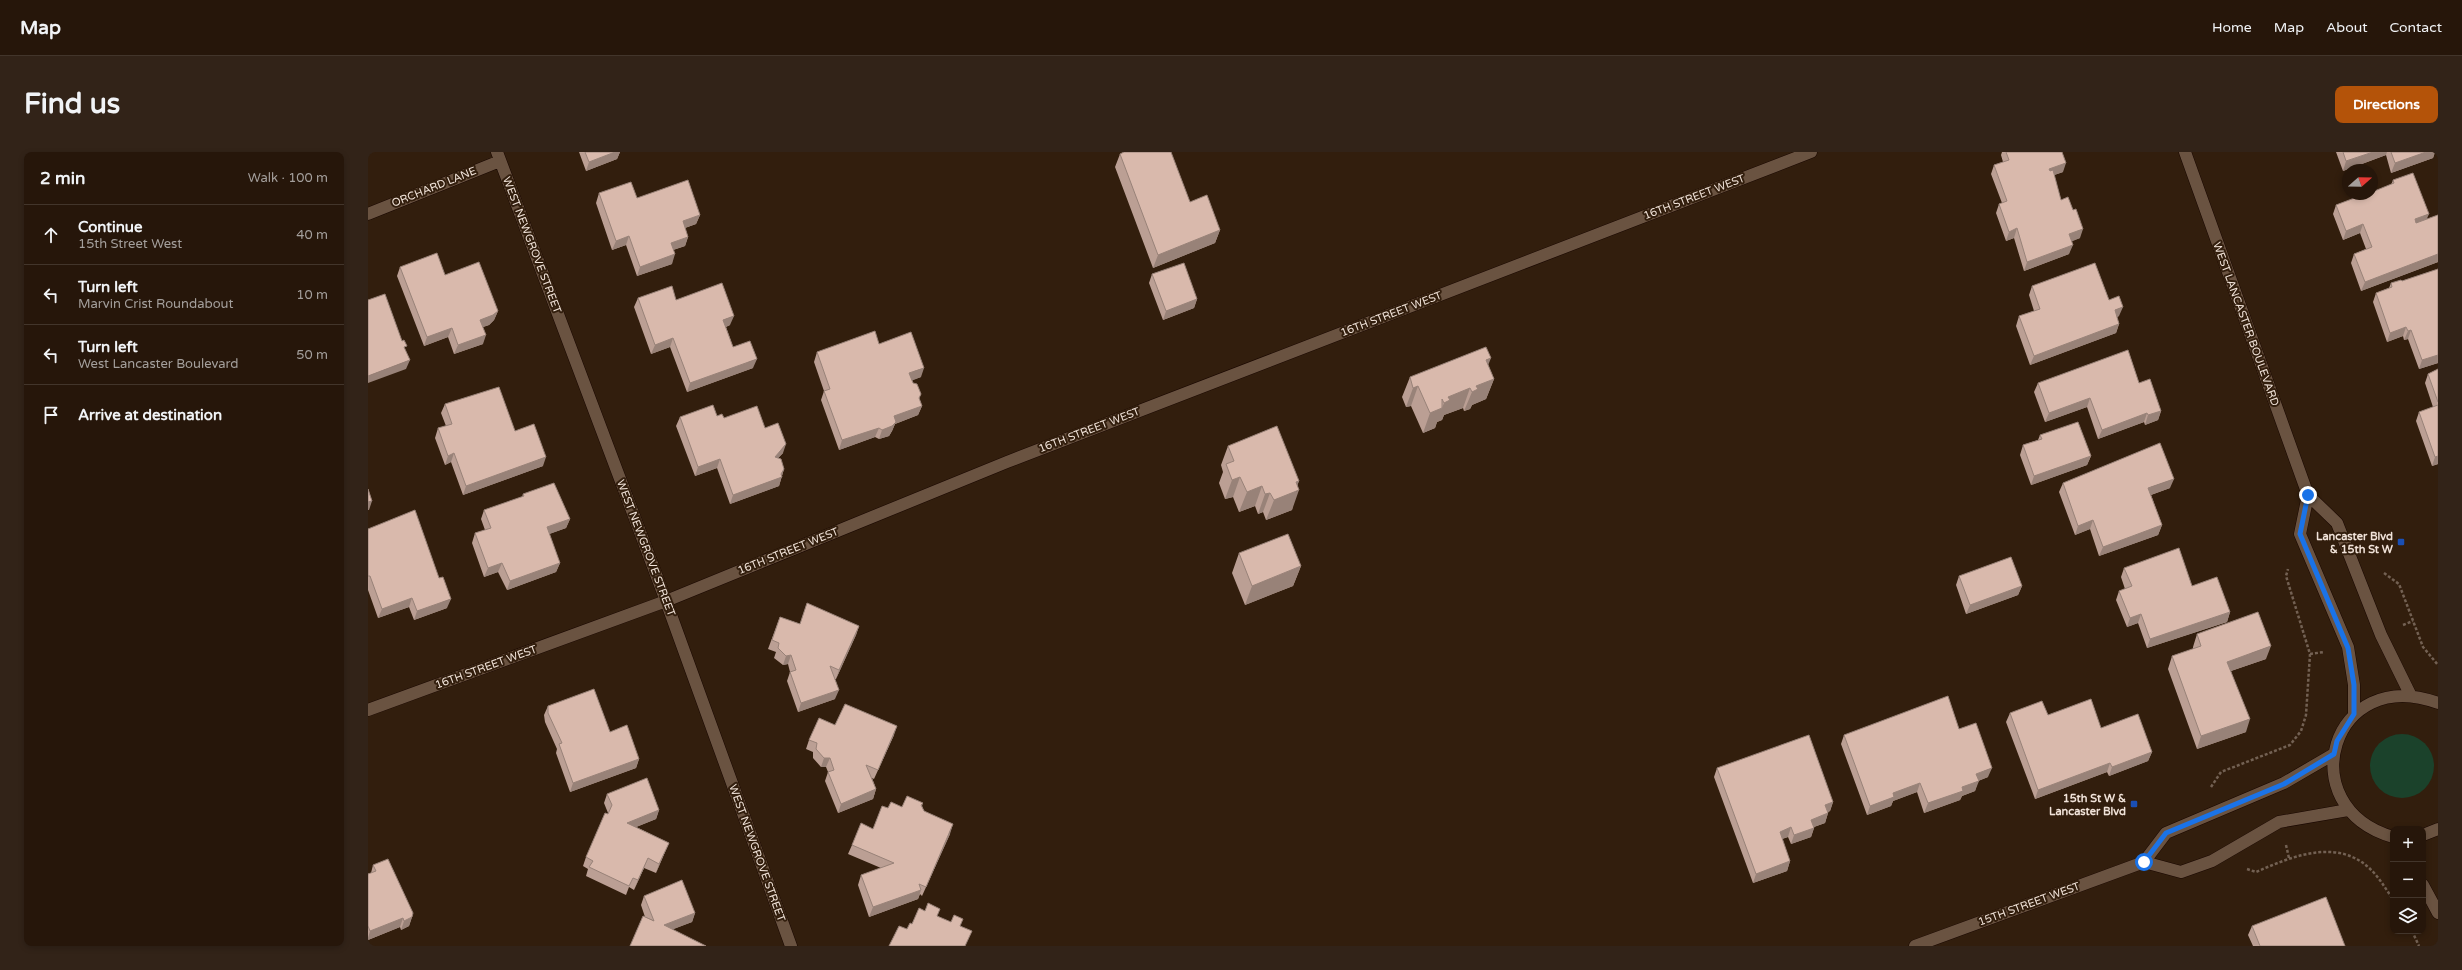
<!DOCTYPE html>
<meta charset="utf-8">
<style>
:root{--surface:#26160a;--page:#322318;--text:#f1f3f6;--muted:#a49f9c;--line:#42352b;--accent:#b45309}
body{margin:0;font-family:"Varela Round",sans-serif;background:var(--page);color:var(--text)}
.controls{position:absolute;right:12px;bottom:12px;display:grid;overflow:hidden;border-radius:8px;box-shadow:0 2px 6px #0003}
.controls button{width:36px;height:36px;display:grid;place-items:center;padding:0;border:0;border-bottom:1px solid var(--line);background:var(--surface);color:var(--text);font:20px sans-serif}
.compass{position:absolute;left:1974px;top:12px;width:36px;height:36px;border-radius:50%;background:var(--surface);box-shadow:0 2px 6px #0003;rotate:70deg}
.stop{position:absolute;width:12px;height:12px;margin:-9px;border:3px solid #1a73e8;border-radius:50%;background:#fff}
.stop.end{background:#1a73e8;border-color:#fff;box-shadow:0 1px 4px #0008}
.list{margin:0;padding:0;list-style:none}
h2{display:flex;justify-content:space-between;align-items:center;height:52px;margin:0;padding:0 16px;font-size:17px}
h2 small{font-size:13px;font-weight:400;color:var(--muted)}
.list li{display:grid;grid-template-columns:26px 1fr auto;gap:12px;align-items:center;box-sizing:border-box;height:60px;padding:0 16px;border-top:1px solid var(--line)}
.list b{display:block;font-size:15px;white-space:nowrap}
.list p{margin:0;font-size:13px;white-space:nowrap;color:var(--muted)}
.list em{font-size:13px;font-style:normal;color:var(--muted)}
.icon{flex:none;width:22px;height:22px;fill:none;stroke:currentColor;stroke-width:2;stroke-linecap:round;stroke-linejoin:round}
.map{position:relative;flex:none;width:2070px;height:794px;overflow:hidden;border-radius:8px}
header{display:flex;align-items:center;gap:24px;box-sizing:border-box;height:56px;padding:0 20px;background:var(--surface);border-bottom:1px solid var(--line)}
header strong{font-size:19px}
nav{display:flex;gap:22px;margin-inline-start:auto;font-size:14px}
.intro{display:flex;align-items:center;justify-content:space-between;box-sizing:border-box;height:96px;padding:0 24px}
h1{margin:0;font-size:28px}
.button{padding:10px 18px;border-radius:8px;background:var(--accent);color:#fff;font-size:14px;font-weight:700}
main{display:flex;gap:24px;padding:0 24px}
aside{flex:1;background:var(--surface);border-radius:8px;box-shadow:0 2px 6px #0003}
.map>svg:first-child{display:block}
</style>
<header>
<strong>Map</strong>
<nav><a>Home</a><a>Map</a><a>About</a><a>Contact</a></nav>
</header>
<div class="intro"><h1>Find us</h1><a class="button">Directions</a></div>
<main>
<aside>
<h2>2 min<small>Walk · 100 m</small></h2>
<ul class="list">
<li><svg class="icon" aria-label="ahead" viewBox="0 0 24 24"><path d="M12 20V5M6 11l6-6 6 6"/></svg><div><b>Continue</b><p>15th Street West</p></div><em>40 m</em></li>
<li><svg class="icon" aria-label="left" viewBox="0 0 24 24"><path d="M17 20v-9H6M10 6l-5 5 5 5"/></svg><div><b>Turn left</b><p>Marvin Crist Roundabout</p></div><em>10 m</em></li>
<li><svg class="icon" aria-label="left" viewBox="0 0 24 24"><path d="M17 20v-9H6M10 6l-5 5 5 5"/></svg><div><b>Turn left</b><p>West Lancaster Boulevard</p></div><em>50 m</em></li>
<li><svg class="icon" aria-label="arrive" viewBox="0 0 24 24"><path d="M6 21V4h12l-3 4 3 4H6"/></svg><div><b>Arrive at destination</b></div></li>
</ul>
</aside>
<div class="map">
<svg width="2070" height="794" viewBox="0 0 2070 794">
<rect width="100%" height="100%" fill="#321e0d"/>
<path fill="#1b422b" d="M2002 614a32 32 0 1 1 64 0a32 32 0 1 1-64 0Z"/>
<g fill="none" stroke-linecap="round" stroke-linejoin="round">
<defs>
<path id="minor" d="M129,0L298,449L423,794
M1817,0L1940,343L1969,371L2013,483L2042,542
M0,62L132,9
M1940,343L1932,382L1980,495L1986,533V562
M0,558L298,449L639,310L1443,0
M2055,683L2070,677
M2025,685C1921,655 1964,511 2070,551
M1776,710L1813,720L1844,709L1911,670L1980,658
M2055,733L2070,761
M1547,794L1776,710L1798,681L1916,631L1966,602"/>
</defs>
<use href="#minor" stroke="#190700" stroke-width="13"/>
<path stroke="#736153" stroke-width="2.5" stroke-dasharray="3 2" stroke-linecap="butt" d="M2016,421L2031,432L2055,495L2070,513
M2035,473L2045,469
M1942,502L1956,500
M1843,635L1853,620L1922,593L1933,579L1938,563L1942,502L1918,424L1920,417
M1918,693L1921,706
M1879,717L1888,720C1927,703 1974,684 2007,722C2014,730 2019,739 2025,747
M2044,779L2051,794"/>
<use href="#minor" stroke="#6a5341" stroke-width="12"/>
</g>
<path fill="#bb9f94" d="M211,0H252L249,7L218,19Z
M1634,0H1694L1695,20L1686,23L1693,48L1712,86L1703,89L1701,102L1656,119L1646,86L1638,89L1628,61L1631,52L1634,51L1623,22L1626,13L1635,10L1633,3Z
M1968,0H2067L2065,6L2023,21L2018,3L1975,19Z
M752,2L822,50L852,78L847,91L785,116L747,15Z
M2025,28L2059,67L2070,63V110L1993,139L1983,111L1986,102L1998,97L1992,81L1975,88L1965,62L1968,53L2023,33Z
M231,41L269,46L332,63L328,72L317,76L320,85L317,94L305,98L304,112L269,124L258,93L244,98L228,51Z
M32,115L77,123L130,159L126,168L121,173L115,175V192L86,202L80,185L56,194L29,124Z
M2070,117V211L2051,217L2040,187L2036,188L2035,184L2019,190L2005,150L2008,141L2021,136L2023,131L2034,129Z
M784,122L829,147L826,156L795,168L781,131Z
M1664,134L1741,148L1751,164L1749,165L1751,172L1748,181L1662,213L1648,174L1651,164L1666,159L1661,143Z
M270,146L308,148L362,173L358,175L365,195L385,216L319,240L302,195L283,202L266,155Z
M511,192L553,225L544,228L545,231L553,242L551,246L554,254L550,263L527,272L524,279L521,284L511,287L507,285L471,298L453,248L456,239L446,210L449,200Z
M1120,213L1126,227L1118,247L1104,253L1102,257L1096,259L1095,256L1076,263L1074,268L1069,270L1067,276L1055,281L1043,254L1038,255L1034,245L1042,225Z
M2070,217V312L2064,314L2048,269L2051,260L2065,255L2057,231L2060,222Z
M1670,231L1793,259L1790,268L1777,273L1776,270L1730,287L1719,255L1677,270L1666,240Z
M77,252L147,279L175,314L95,343L83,310L77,313L67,286L70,276L78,274L73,261Z
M349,264L356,266L397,276L415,301L410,306L416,317L411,334L362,352L349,316L327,324L308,274L312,265Z
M1672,283L1723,304L1719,313L1663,333L1652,303L1655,293L1670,288Z
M860,294L931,329L929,333L924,358L898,368L895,360L890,362L887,354L871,360L865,345L857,347L851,331L855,320L853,313Z
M1695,331L1802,336L1783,343L1794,373L1790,383L1731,404L1722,377L1707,383L1691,340Z
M155,342L202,367L198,376L181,382L192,411L188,420L139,438L130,420L116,425L104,391L107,381L117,378L113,367L116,358L154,345Z
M0,377L79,456L46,468L41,455L10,466L0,438Z
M871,401L933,414L925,434L877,453L864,421Z
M1756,416L1824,434L1862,460L1859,470L1779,496L1770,471L1759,475L1748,448L1751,439L1757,437L1753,425Z
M1591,424L1654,434L1650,443L1598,462L1588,433Z
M412,465L432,472L491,474L488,483L468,527H466L467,547L430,560L419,529L422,520L420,512L415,513L406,506L408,500L400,497Z
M1829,482L1898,507L1863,519L1878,580L1829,597L1800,517L1804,504L1825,497V495Z
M180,554L242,580L271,607L268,616L202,640L188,601L189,597L177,570L176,563Z
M1642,561L1680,563L1733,576L1784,600L1780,609L1741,624L1739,620L1667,647L1638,570Z
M467,573L526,583L506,627L504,626L508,637L505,647L470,661L457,629L460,620L458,615H453L445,606V600L438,597L441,588Z
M1591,577L1620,625L1610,629L1607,639L1594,644L1592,648L1556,661L1549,640L1525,649L1523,654L1499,663L1473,592L1476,583Z
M1349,616L1465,650L1462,659L1460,660V661L1457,671L1446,675V676L1443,685L1423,692L1420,685L1414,687L1422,709L1419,719L1385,731L1346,625Z
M239,642L291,658L288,667L268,675L301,691L297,700L288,721L276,716L266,738L261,735L258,743L218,724L220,717L215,714L218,705L240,661L236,651Z
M555,651L554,654L556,659L582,682L554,744L552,742L550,747L501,765L490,733L493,723L513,716L480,702L484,693L505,677L520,656L534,655Z
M5,713L44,765L41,774L33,778L32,775L0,788V722L3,721Z
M276,744L327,761L324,770L305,777L277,765L273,753Z
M1884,774L1977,794H1885L1880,783Z"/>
<path fill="#988278" d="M247,0H252L249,7L218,19L221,10Z
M2005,0H2019L2018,3L1975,19L1978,9Z
M2058,0H2067L2065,6L2023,21L2027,11Z
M1698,11L1695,20L1678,26L1681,17Z
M2061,62L2057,71L2044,76L2047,67Z
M332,63L328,72L311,78L315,69Z
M1995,72L1992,81L1975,88L1978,79Z
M1649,76L1646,86L1638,89L1641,80Z
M1715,77L1712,86L1698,92L1701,82Z
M852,78L847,91L785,116L790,103Z
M261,84L258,93L244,98L248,89Z
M320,85L317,94L299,100L303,91Z
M1705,93L1701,102L1656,119L1659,110Z
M307,102L304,112L269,124L272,115Z
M2070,102V110L1993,139L1997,130Z
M829,147L826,156L795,168L798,159Z
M1755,155L1751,164L1743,167L1747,158Z
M130,159L126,168L121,173L109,177L112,168Z
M366,164L362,173L352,177L355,168Z
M1751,172L1748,181L1662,213L1666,204Z
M2038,175L2035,184L2019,190L2022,181Z
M84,176L80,185L56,194L59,185Z
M2043,178L2040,187L2036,188L2040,179Z
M118,183L115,192L86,202L90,193Z
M305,186L302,195L283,202L287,193Z
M2070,203V211L2051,217L2054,208Z
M1123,206L1115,226L1118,208Z
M389,207L385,216L319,240L322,231Z
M42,208L38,217L0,231V224Z
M556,216L553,225L538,231L541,221Z
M1126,227L1118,247L1104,253L1102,257L1096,259L1104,240L1108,234Z
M1050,234L1043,254L1038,255L1045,236Z
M1102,236L1095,256L1076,263L1074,268L1069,270L1067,276L1055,281L1062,261L1074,256L1076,251L1080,245Z
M1722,246L1719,255L1677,270L1681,261Z
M554,254L550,263L527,272L524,279L521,284L511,287L514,278L526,264Z
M1793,259L1790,268L1777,273L1780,263Z
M1779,261L1776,270L1730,287L1734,278Z
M511,276L507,285L471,298L474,288Z
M418,292L415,301L403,314L407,305Z
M86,301L83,310L77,313L80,304Z
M1723,304L1719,313L1663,333L1666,324Z
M2070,304V312L2064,314L2067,305Z
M178,305L175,314L95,343L98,334Z
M352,307L349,316L327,324L330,315Z
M416,317L411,334L362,352L365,343L413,322Z
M872,325L865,345L857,347L864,328Z
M1806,327L1802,336L1777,345L1780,336Z
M931,329L927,340L931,338L924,358L898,368L906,348L928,330Z
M894,334L887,354L871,360L879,340Z
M902,341L895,360L890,362L897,342Z
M4,349L1,358H0V350Z
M202,367L198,376L176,384L179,375Z
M1725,368L1722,377L1707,383L1710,374Z
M1794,373L1790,383L1731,404L1735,395Z
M134,411L130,420L116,425L120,416Z
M192,411L188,420L139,438L142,429Z
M933,414L925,434L877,453L884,434Z
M1654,434L1650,443L1598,462L1602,453Z
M44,446L41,455L10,466L14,457Z
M83,447L79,456L46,468L49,459Z
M1862,460L1859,470L1779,496L1782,487Z
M1773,462L1770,471L1759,475L1762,466Z
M491,474L488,483L468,527L471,518Z
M1903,494L1898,507L1854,522L1859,510Z
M423,503L420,512L415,513L418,504Z
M471,538L467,547L430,560L433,551Z
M1882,567L1878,580L1829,597L1833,584Z
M529,574L526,583L506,627L510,618Z
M1784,600L1780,609L1741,624L1744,615Z
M456,606H462L458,615H453Z
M271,607L268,616L202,640L205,631Z
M1742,611L1739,620L1667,647L1670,638Z
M1624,616L1620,625L1605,631L1608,622Z
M1611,629L1607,639L1594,644L1592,648L1556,661L1560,651L1594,635Z
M1552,631L1549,640L1525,649L1523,654L1499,663L1502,654L1525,641Z
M508,637L505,647L470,661L473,652Z
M1465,650L1462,659L1454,662L1457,653Z
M291,658L288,667L256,680L259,671Z
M1460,661L1457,671L1440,677L1443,668Z
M585,672L582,682L554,744L558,735Z
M1423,675L1420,685L1408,689L1412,680Z
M1446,676L1443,685L1423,692L1426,683Z
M301,691L297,700L288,721L291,712Z
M280,706L276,716L266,738L270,728Z
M1422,709L1419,719L1385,731L1388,722Z
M553,738L550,747L501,765L505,755Z
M327,761L324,770L293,782L296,773Z
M44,765L41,774L33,778L36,769Z
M35,766L32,775L0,788V786L2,779Z"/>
<path fill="#d9b9ac" stroke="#988278" d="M217,0H247L221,10Z
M756,0H803L822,50L839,43L852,78L790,103L752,2Z
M1638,0H1694L1698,11L1681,17L1682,19L1685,18L1693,48L1700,45L1705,58L1708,57L1715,77L1701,82L1705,93L1659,110L1649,76L1641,80L1631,52L1639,49L1626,13L1641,8Z
M1975,0H2005L1978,9Z
M2023,0H2058L2027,11Z
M2045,21L2061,62L2047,67L2048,71L2070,63V102L1997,130L1986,102L2004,95L1995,72L1978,79L1968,53L1997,42H2004V40L2026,31L2025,28Z
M320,28L332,63L315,69L320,85L303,91L307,102L272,115L261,84L248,89L231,41L263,30L269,46Z
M69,101L77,123L111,110L130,159L125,163L112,168L118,183L90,193L84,176L59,185L32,115Z
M816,111L829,147L798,159L784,122Z
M1727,111L1741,148L1751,144L1755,155L1747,158L1751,172L1666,204L1651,164L1672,157L1664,134Z
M2070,117V203L2054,208L2043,178L2040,179L2038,175L2022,181L2008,141L2024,135L2023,131L2033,128L2034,129Z
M354,131L366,164L355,168L365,195L382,189L389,207L322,231L305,186L287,193L270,146L304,134L308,148Z
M17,142L34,189L36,188L39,194L36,195L42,208L0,224V148Z
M507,179L511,192L543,180L556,216L541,221L545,231L549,232L553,242L551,246L554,254L526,264L528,270L524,274L514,278L511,276L474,288L456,239L462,237L449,200Z
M1118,195L1123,206L1118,208L1126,227L1108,234L1110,237L1104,240L1102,236L1080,245L1082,248L1076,251L1074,247V256L1062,261L1050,234L1045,236L1042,225Z
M1760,198L1771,231L1782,227L1793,259L1780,263L1779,261L1734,278L1722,246L1681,261L1670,231Z
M2070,217V250L2060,222Z
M131,235L147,279L166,272L178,305L98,334L86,301L80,304L70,276L84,272L77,252Z
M345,253L349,264L354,262L356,266L389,254L397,276L410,271L418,292L407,305L413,307L416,317L413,322L414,325L365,343L352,307L330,315L312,265Z
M2070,253V304L2067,305L2051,260Z
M1710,270L1723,304L1666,324L1655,293L1674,287L1672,283Z
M909,274L931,329L928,330L931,338L906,348L902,341L897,342L894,334L879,340L872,325L864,328L858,312L866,309L860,294Z
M1792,291L1806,327L1780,336L1794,373L1735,395L1725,368L1710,374L1695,331Z
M186,331L202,367L179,375L192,411L142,429L134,411L120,416L107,381L123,376L116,358L156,344L155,342Z
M0,337L4,349L0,350Z
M47,358L71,426L75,425L83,447L49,459L44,446L14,457L2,424H0V377Z
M920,382L933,414L884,434L871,401Z
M1811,396L1824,434L1849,425L1862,460L1782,487L1773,462L1762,466L1751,439L1764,434L1756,416Z
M1643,405L1654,434L1602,453L1591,424Z
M439,451L491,474L471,518L462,514L471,538L433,551L422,520L428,518L423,503L418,504L410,496L411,491L404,488L412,465L432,472Z
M1890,460L1903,494L1859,510L1882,567L1833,584L1804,504L1833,494L1829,482Z
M226,537L242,580L259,573L271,607L205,631L191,592L194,591L180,561V554Z
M1580,544L1591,577L1608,571L1624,616L1608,622L1611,629L1594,635L1595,639L1560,651L1552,631L1525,641L1526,645L1502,654L1476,583Z
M1723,547L1733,576L1770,562L1784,600L1744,615L1742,611L1670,638L1642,561L1674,549L1680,563Z
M477,552L529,574L510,618L498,613L508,637L473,652L460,620L466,618L462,606H456L448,597L449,591L441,588L451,566L467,573Z
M1441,583L1465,650L1457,653L1460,661L1443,668L1446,676L1426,683L1423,675L1412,680L1422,709L1388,722L1349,616Z
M279,626L291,658L259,671L301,691L291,712L280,706L270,728L265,726L261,734L221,715L225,709L218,705L237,661L240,662L244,653L239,642Z
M539,644L555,651L553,653L556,659L585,672L558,735L551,732L553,738L505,755L493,723L526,711L484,693L493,671L505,677L514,654L520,656L523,650L534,655Z
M20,707L45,761L44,765L36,769L35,766L2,779L0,774V722L8,719L5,713Z
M314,728L327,761L296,773L338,794H262L275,764L286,769L276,744Z
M1958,745L1977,794H1892L1884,774Z
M560,751L572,757L569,764L583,770L586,763L595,767L592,774L604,779L597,794H521L531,774L539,777L542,771L544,772L551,756L557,759Z"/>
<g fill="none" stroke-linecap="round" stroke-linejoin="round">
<path stroke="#1a73e8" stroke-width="5" d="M1776,710L1798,681L1916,632L1966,602L1969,589L1986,562V533L1980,496L1932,382L1940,343"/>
</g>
<g fill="#1a4fb4" stroke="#321e0d" stroke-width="1.5">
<rect x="2029" y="386" width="8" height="8" rx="2"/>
<rect x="1762" y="648" width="8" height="8" rx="2"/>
</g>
<g text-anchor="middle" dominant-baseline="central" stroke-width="4" stroke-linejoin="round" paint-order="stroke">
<g font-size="11" fill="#f1e3d9" stroke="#321e0d">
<text transform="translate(66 35) rotate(-22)">ORCHARD LANE</text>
<text transform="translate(1326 45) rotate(-21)">16TH STREET WEST</text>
<text transform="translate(164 93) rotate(69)">WEST NEWGROVE STREET</text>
<text transform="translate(1023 162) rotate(-21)">16TH STREET WEST</text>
<text transform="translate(1878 172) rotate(70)">WEST LANCASTER BOULEVARD</text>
<text transform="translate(721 278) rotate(-21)">16TH STREET WEST</text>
<text transform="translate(278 396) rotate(69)">WEST NEWGROVE STREET</text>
<text transform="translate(420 399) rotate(-22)">16TH STREET WEST</text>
<text transform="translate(118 515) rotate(-20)">16TH STREET WEST</text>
<text transform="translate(389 701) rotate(70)">WEST NEWGROVE STREET</text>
<text transform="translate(1661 752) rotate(-20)">15TH STREET WEST</text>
</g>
<g font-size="11" font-weight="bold" fill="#f1e3d9" stroke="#321e0d" text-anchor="end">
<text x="2025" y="384">Lancaster Blvd<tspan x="2025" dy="13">&amp; 15th St W</tspan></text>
<text x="1758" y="646">15th St W &amp;<tspan x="1758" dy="13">Lancaster Blvd</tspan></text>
</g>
</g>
</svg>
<div class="controls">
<button>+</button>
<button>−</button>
<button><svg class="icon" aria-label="layers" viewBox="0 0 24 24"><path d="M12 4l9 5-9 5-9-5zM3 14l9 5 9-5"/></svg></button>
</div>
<svg class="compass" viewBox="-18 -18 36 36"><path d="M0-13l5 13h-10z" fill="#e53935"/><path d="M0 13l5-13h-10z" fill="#a49f9c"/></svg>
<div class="stop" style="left:1776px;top:710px"></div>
<div class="stop end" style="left:1940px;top:343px"></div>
</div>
</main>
